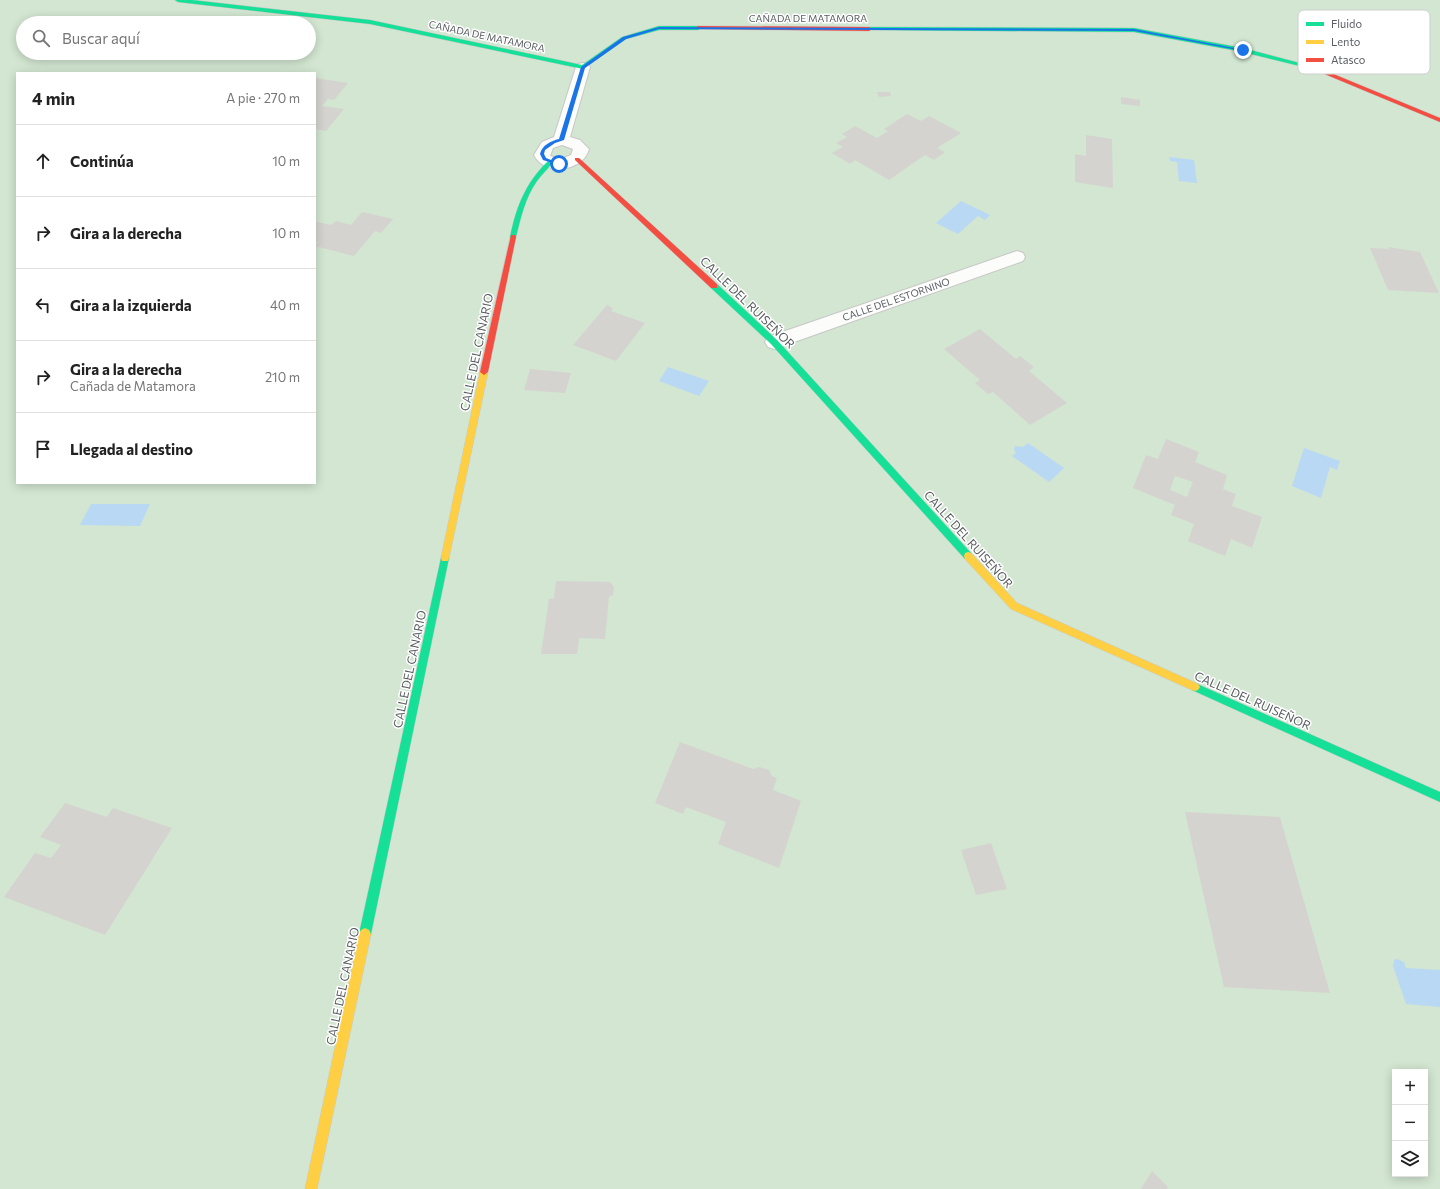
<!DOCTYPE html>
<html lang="es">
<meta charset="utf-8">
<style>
:root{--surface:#fff;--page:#f6f6f6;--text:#222;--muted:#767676;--line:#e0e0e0}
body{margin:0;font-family:Commissioner,sans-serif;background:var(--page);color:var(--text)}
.controls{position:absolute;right:12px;bottom:12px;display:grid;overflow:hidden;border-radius:0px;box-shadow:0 2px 10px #0003}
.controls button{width:36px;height:36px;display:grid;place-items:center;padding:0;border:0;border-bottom:1px solid var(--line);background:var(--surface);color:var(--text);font:20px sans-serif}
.stop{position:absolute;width:12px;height:12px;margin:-9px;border:3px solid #1a73e8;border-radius:50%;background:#fff}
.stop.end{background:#1a73e8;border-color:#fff;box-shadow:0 1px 4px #0008}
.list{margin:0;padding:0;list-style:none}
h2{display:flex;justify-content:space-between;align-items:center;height:52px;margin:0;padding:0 16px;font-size:17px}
h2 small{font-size:13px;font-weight:400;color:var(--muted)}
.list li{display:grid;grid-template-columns:26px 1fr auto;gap:12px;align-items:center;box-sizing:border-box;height:72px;padding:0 16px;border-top:1px solid var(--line)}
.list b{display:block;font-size:15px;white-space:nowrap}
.list p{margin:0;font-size:13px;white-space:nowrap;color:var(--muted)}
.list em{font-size:13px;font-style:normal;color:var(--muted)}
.icon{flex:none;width:22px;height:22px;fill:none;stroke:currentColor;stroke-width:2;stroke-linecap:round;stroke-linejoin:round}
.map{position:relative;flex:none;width:1440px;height:1189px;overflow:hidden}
.search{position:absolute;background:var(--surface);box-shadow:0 2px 10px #0003;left:16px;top:16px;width:300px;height:44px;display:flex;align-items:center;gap:10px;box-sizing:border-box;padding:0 14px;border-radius:22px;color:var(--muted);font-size:15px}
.panel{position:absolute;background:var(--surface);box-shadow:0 2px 10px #0003;left:16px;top:72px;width:300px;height:412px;border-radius:0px}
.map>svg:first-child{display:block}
</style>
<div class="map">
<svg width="1440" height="1189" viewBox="0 0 1440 1189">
<rect width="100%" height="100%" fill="#eaeae5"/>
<path fill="#d2e6d1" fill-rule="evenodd" d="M0,0H1440V1189H0ZM23,23H309V53H23ZM17,73H315V483H17ZM1395,1072H1425V1174H1395Z"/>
<path fill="#b9d8f4" d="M1169,157L1194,160L1197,183L1179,181L1177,162L1170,161Z
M961,201L990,215L985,220L978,216L958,234L936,223Z
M668,367L709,381L699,396L659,381Z
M1028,443L1064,468L1049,482L1012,456L1016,453L1014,449L1015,446L1023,447Z
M1304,448L1340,461L1337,470L1330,467L1321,498L1292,486Z
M91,504H150L140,526L80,525Z
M1397,959L1404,962L1406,968L1440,970V1007L1406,1004L1393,966L1394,960Z"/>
<path fill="#d4d3d0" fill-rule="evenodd" d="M315,78L348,83L334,100L328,99L322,106L344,109L326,131L315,129Z
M877,92H890L891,96L879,97Z
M1121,97L1140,100V106L1121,104Z
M907,114L921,121L929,116L961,133L937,148L945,152L934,160L925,155L889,180L855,160L850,164L832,153L843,147L836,143L847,137L842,134L855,126L877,138L888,131L884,129Z
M1086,135L1112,139L1113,188L1075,182V154L1086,156Z
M362,212L393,219L381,233L375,231L354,256L315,246L318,242H315V224L317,222L331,225L336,221L351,225Z
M1388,247L1420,252L1439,293L1388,290L1370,248L1389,249Z
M607,305L613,308L611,311L645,323L616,361L573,345Z
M980,329L1016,359L1020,356L1034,367L1029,371L1067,403L1030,425L993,392L988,394L975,383L980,380L944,349Z
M530,369L571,373L565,393L524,390Z
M1166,439L1199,452L1195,462L1227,475L1223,489L1236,494L1232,506L1262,517L1252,548L1231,539L1225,556L1188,541L1194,524L1171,515L1175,505L1133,488L1146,455L1158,459ZM1175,476L1193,482L1187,497L1170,490Z
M556,581L610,582L614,587L613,595L609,597L605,639L579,638L577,654H541L549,599L554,598Z
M680,742L753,769L759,767L769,770L772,776L777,778L773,790L801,801L779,868L718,844L726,822L686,807L683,814L655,803Z
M65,803L107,817L113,808L172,828L105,935L4,897L35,853L51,858L61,845L40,837Z
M1185,812L1280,817L1330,993L1224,987Z
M991,843L1007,889L976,895L961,850Z
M1152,1171L1168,1187L1167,1189H1141Z"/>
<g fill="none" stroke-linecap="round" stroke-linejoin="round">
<defs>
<path id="street" d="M583,63L588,64L590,67L570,137L580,140L589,149C583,172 544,176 534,155L542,142L554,137L576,67L578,64ZM562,145L573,149L571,155L561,159L550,156L553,148Z
M1017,251L1023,253L1025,257L1023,261L780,347L774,349L768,347L765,342L768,337Z"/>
<path id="fast" d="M175,0H192L370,20L582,65L622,37L659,26H698L701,28L698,30H659L626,39L583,69L370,24L178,2Z
M869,27L1134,28L1243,48L1315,67L1312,69L1243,52L1134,32L867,30L866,29Z
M550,160L553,162C548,169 542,174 537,181C525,198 521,217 516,237L515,239H511L510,237C517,205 525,184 548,161Z
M711,284H717L777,340L971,553L972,556L971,559H965L771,344L711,288Z
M445,554L448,555L449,558L371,934L369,938L365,940L361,938L359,934L441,558L442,555Z
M1195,683L1440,792V802L1192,690L1190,687L1192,684Z"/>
<path id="slow" d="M484,369L488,372L449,558L448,561H442L441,558L480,372Z
M968,552L971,553L1017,603L1198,684L1200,687L1198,690L1195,691L1192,690L1011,609L965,559L964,556L965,553Z
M365,928L369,930L371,934L317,1189H305L359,934L361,930Z"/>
<path id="jam" d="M698,26L869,27L872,29L869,31L696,29L695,28Z
M1310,66H1314L1440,118V122L1310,68Z
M575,158H579L717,284V288H711L575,160Z
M511,235H515L516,237L488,372L484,375L480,372Z"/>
</defs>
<use href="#street" stroke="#c7c7c7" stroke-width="2"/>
<use href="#fast" stroke="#c8c8c8" stroke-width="1"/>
<use href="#slow" stroke="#c8c8c8" stroke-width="1"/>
<use href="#jam" stroke="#c8c8c8" stroke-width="1"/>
<use href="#street" fill="#fcfcfb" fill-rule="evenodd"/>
<use href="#fast" fill="#16e098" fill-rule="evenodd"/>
<use href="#slow" fill="#ffcf43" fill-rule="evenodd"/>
<use href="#jam" fill="#f24e42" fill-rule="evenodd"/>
</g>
<path fill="#1a73e8" d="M659,27L1134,29L1245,50L1243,51L1134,31L659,29L626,39L585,68L564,140L555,143L545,150L544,154L546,158L561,164L559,165L543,160L540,154C542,145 551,141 559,139L581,67L623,37Z"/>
<g text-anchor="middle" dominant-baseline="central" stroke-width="3" stroke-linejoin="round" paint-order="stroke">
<g font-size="10" fill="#5a5d62" stroke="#fff">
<text x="808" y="18">CAÑADA DE MATAMORA</text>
<text transform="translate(487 36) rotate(12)">CAÑADA DE MATAMORA</text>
<text transform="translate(896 299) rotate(-19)">CALLE DEL ESTORNINO</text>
</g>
<g font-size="12" fill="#5a5d62" stroke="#fff">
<text transform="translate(748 302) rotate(44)">CALLE DEL RUISEÑOR</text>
<text transform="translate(476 352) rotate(-78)">CALLE DEL CANARIO</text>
<text transform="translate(969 539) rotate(48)">CALLE DEL RUISEÑOR</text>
<text transform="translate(409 669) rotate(-78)">CALLE DEL CANARIO</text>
<text transform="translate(1253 700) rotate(24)">CALLE DEL RUISEÑOR</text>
<text transform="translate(342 986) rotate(-78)">CALLE DEL CANARIO</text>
</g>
</g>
<rect x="1298" y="10" width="132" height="64" rx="6" fill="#fff" stroke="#ceced0" stroke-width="1"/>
<rect x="1306" y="22" width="18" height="4" fill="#16e098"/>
<rect x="1306" y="40" width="18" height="4" fill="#ffcf43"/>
<rect x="1306" y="58" width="18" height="4" fill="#f24e42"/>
<g font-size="11" fill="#5a5d62">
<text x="1331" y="28">Fluido</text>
<text x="1331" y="46">Lento</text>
<text x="1331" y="64">Atasco</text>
</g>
</svg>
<div class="controls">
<button>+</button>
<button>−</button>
<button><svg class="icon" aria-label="layers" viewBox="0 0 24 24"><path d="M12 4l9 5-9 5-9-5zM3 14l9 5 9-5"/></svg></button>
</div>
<div class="stop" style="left:559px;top:164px"></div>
<div class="stop end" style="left:1243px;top:50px"></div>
<div class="search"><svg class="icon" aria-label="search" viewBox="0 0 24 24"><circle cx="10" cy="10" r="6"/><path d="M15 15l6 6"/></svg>Buscar aquí</div>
<section class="panel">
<h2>4 min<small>A pie · 270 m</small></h2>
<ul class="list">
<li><svg class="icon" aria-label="ahead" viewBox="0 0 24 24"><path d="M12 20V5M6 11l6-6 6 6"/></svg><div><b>Continúa</b></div><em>10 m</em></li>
<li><svg class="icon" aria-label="right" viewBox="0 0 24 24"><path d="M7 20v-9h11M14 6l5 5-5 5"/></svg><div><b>Gira a la derecha</b></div><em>10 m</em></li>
<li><svg class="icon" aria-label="left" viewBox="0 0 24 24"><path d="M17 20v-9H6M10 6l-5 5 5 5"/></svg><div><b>Gira a la izquierda</b></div><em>40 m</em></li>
<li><svg class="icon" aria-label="right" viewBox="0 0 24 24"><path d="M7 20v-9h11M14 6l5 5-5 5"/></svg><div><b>Gira a la derecha</b><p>Cañada de Matamora</p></div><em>210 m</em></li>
<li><svg class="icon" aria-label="arrive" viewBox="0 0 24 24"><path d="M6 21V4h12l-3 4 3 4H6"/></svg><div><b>Llegada al destino</b></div></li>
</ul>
</section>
</div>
